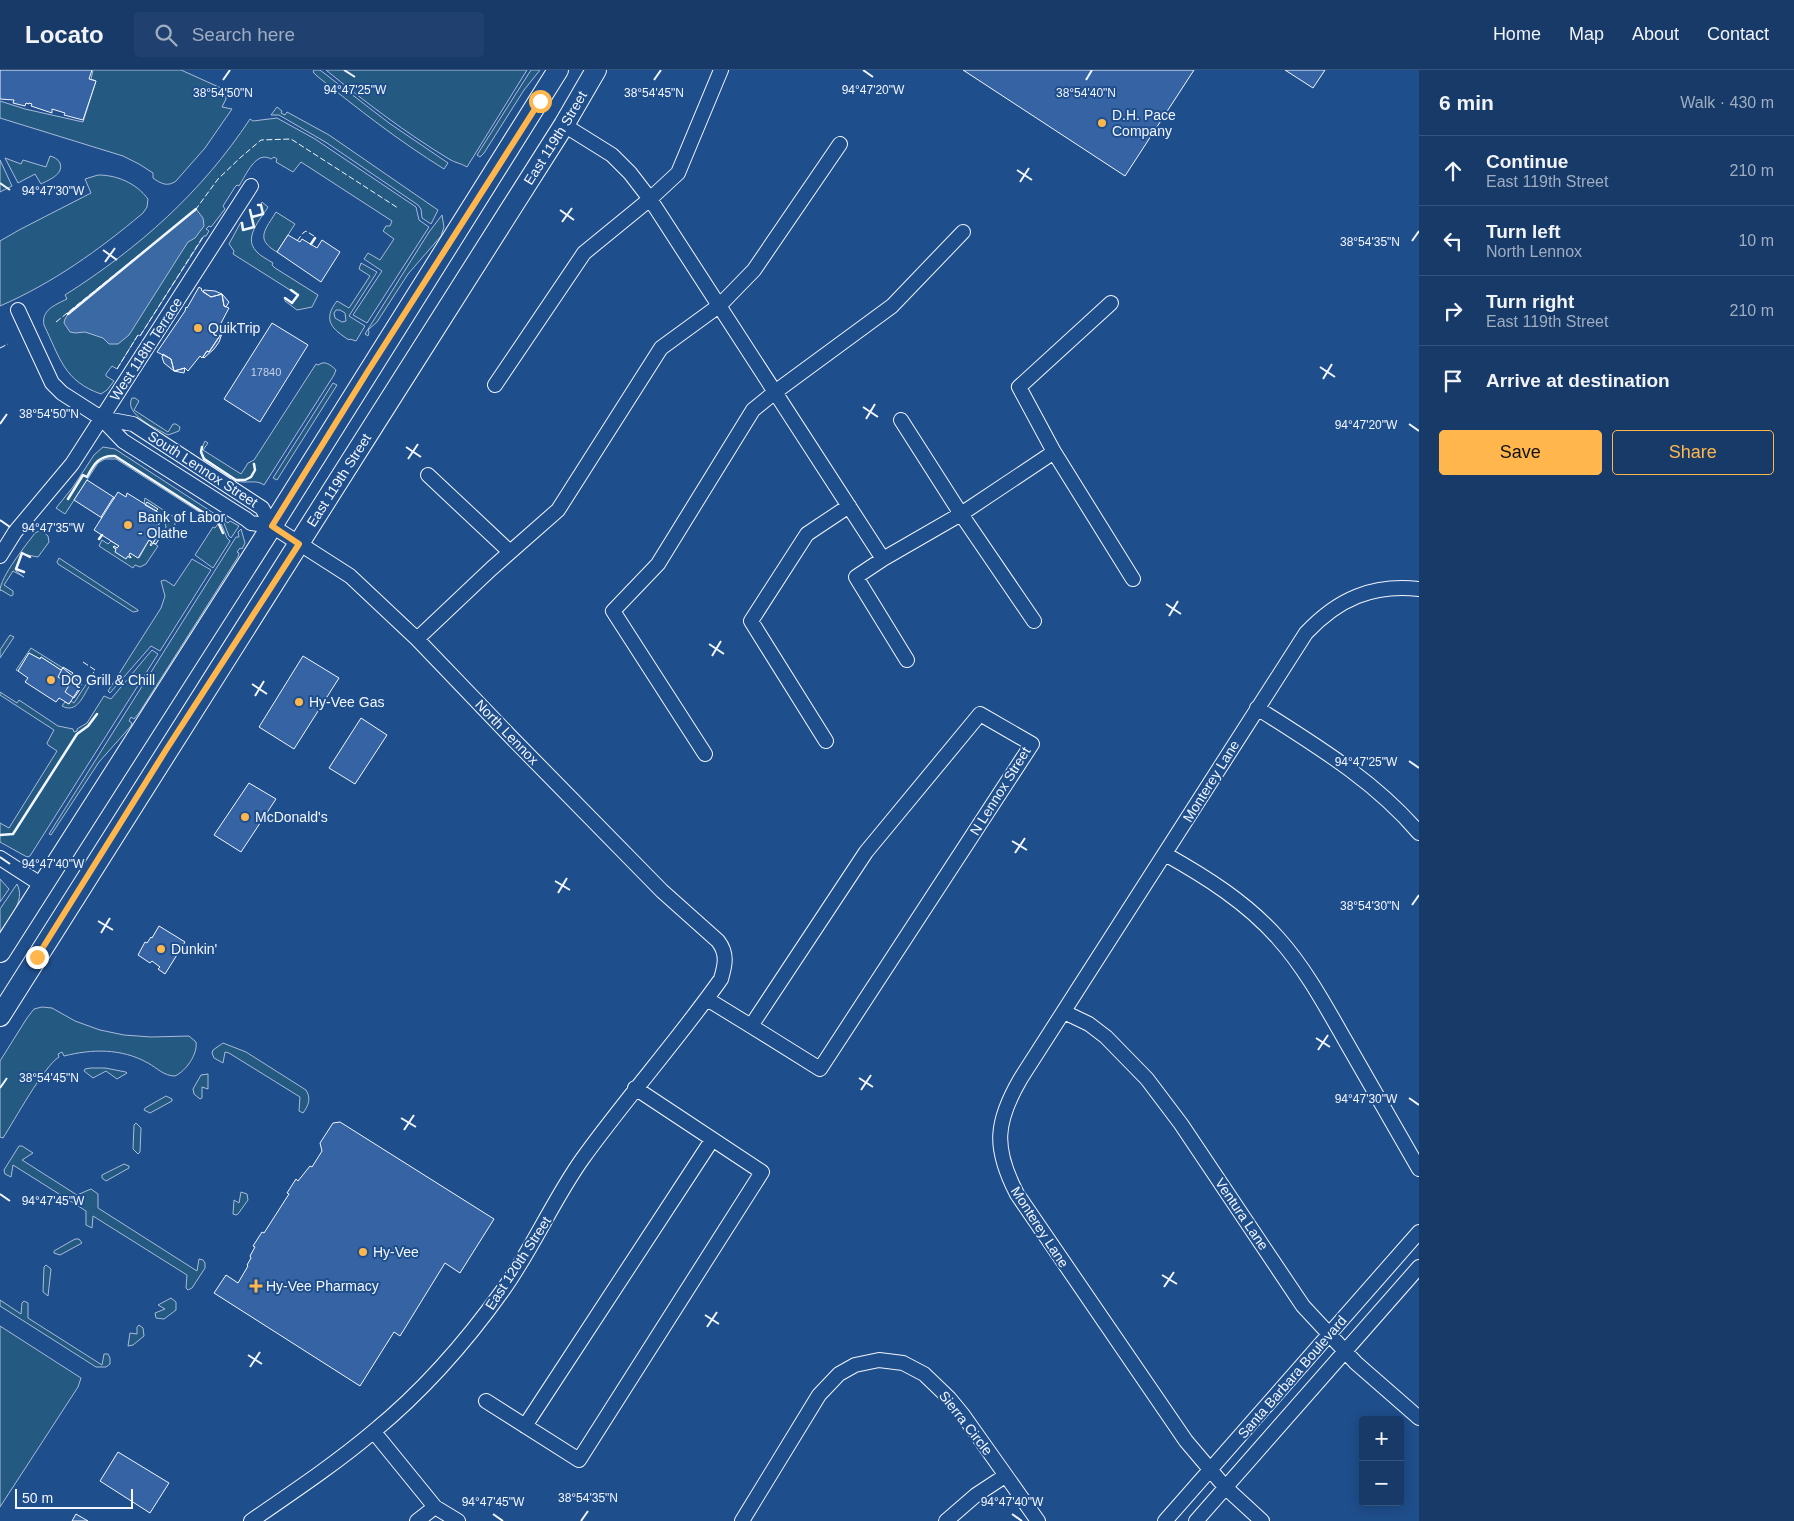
<!DOCTYPE html>
<meta charset="utf-8">
<style>
:root{--surface:#173a69;--page:#20416f;--text:#f1f3f6;--muted:#9eadc0;--line:#36547d;--accent:#ffb74d}
body{margin:0;font-family:Helvetica,sans-serif;background:var(--page);color:var(--text)}
.controls{position:absolute;right:15px;bottom:15px;display:grid;overflow:hidden;border-radius:5px;box-shadow:0 2px 12px #0003}
.controls button{width:45px;height:45px;display:grid;place-items:center;padding:0;border:0;border-bottom:1px solid var(--line);background:var(--surface);color:var(--text);font:25px sans-serif}
.scale{position:absolute;left:15px;bottom:12px;width:118px;box-sizing:border-box;padding-left:5px;border:2px solid #f2f6ff;border-top:0;font-size:14px;line-height:18px;white-space:nowrap;color:#f2f6ff;-webkit-text-stroke:4px #1f4e8c;paint-order:stroke}
.stop{position:absolute;width:15px;height:15px;margin:-11px;border:4px solid #ffb74d;border-radius:50%;background:#fff}
.stop.end{background:#ffb74d;border-color:#fff;box-shadow:0 1px 5px #0008}
.list{margin:0;padding:0;list-style:none}
h2{display:flex;justify-content:space-between;align-items:center;height:65px;margin:0;padding:0 20px;font-size:21px}
h2 small{font-size:16px;font-weight:400;color:var(--muted)}
.list li{display:grid;grid-template-columns:32px 1fr auto;gap:15px;align-items:center;box-sizing:border-box;height:70px;padding:0 20px;border-top:1px solid var(--line)}
.list b{display:block;font-size:19px;white-space:nowrap}
.list p{margin:0;font-size:16px;white-space:nowrap;color:var(--muted)}
.list em{font-size:16px;font-style:normal;color:var(--muted)}
.actions{display:flex;gap:10px;padding:15px 20px}
.actions a{flex:1;padding:11px 0;border:1px solid var(--accent);border-radius:5px;text-align:center;font-size:18px;color:var(--accent)}
.actions .main{background:var(--accent);color:#111}
.icon{flex:none;width:28px;height:28px;fill:none;stroke:currentColor;stroke-width:2;stroke-linecap:round;stroke-linejoin:round}
.map{position:relative;flex:none;width:1419px;height:1451px;overflow:hidden}
header{display:flex;align-items:center;gap:30px;box-sizing:border-box;height:70px;padding:0 25px;background:var(--surface);border-bottom:1px solid var(--line)}
header strong{font-size:24px}
nav{display:flex;gap:28px;margin-inline-start:auto;font-size:18px}
.search{width:350px;height:45px;background:var(--page);display:flex;align-items:center;gap:12px;box-sizing:border-box;padding:0 18px;border-radius:5px;color:var(--muted);font-size:19px}
main{display:flex}
aside{flex:1;background:var(--surface)}
.map>svg:first-child{display:block}
</style>
<header>
<strong>Locato</strong>
<div class="search"><svg class="icon" aria-label="search" viewBox="0 0 24 24"><circle cx="10" cy="10" r="6"/><path d="M15 15l6 6"/></svg>Search here</div>
<nav><a>Home</a><a>Map</a><a>About</a><a>Contact</a></nav>
</header>
<main>
<div class="map">
<svg width="1419" height="1451" viewBox="0 0 1419 1451">
<rect width="100%" height="100%" fill="#1f4e8c"/>
<path fill="#245a82" stroke="#a8bbd7" fill-rule="evenodd" d="M93,0H181L221,18L225,20L226,29L222,37L232,39L205,78L176,111C168,117 161,114 153,108V103L139,94L123,86L0,48V31L25,39L83,52L96,11L91,9Z
M314,0H320L389,53L448,93L444,99C399,71 358,39 317,6L313,2Z
M326,0H527L467,97C461,93 455,93 449,89C406,63 365,32 326,0Z
M531,0H540L524,20L484,83L480,87L477,85Z
M277,37L282,41L281,43L285,45L287,42L329,65L435,138L438,140L431,154L422,148L421,139L418,135L327,73L279,45H271Z
M277,48L315,69L416,137L419,150L429,157L367,253L353,245L382,201L364,189L368,183L380,190L394,169L383,161L386,156H390L392,151L301,92L293,102L276,92L277,89L274,87L271,89C256,80 246,105 239,116L237,115L235,117L223,136L225,139L211,157L209,156L206,159L209,161L206,166H204L140,266L138,265L117,299L112,296L106,304V306L114,311L107,320L101,324C64,311 60,288 44,255C41,240 55,235 67,229L65,225C139,178 202,122 250,49L253,51Z
M50,86C54,87 58,89 60,93C64,105 48,110 41,114L35,104L18,113L5,88L21,94L23,90L46,97Z
M0,90L12,116L0,122Z
M98,105C117,105 136,113 148,129L147,137L143,143C99,180 53,213 0,236V171L19,160L91,123L85,109Z
M262,132L268,137C261,149 243,167 256,181C260,186 267,189 273,193L272,195L275,198L318,225L312,237L297,240L285,231V228L292,233L298,225L233,184L234,181L229,174L241,152L243,160L254,157L252,147L263,144L261,135Z
M276,142L295,154L277,182C254,169 266,159 276,142Z
M442,145L444,157L441,166L408,204L377,252L368,260L369,262L368,266L365,264L429,162Z
M361,193L377,202L349,246L365,256L356,271L350,269L349,270C332,259 322,250 337,231L349,238L370,206L359,199ZM336,240H340L345,243L346,251L342,252L335,248L334,243Z
M322,293C327,292 332,296 336,300L334,305L264,415C256,409 247,414 237,411L203,387L201,380L205,371L208,373L203,380L241,404L248,393L254,390L316,294L318,295Z
M333,313L337,315L277,410L273,408Z
M132,328H135L139,331L134,340L168,362L173,354H176L180,357L179,361L168,365C157,359 123,344 132,328Z
M103,377L115,379L218,446L227,468L230,471L213,498L195,485L213,457L215,458L218,454L116,389H105L98,393L65,444L56,438L73,417L94,385Z
M145,428L174,447L175,455L167,467L162,464L166,457L165,453L154,445L155,443L144,434Z
M220,443L226,448L225,451L228,453L230,451L239,456L231,468L229,466Z
M241,459L245,473L242,479L240,478L237,482L239,483L238,487L139,643L134,649L131,647L129,651L132,653L131,656L99,692L51,765L49,764L236,467H239L238,462Z
M41,460L48,466L49,472L38,487L22,484L16,501L24,507L13,501L4,515L13,521V525L11,526L1,520L0,521C0,507 26,475 35,463Z
M102,470L108,474L111,471L119,476L117,478L114,476V478L130,488L131,487L129,485L130,483L139,488L149,470L152,472L150,475L153,473L158,476L146,494L140,497L135,495L133,498L99,476Z
M59,488L138,540V541L133,542L58,494L57,492Z
M192,489L211,500L160,581L151,576L110,623L108,621L161,538L165,526L161,511L165,510L174,516Z
M10,565L14,567L0,588V580Z
M31,578L63,598L61,600L41,587L40,589L29,583L18,601L16,600Z
M152,580L158,584L30,786L27,787L0,772V753L9,758L57,681L48,675L47,673L54,660L0,625V622L17,633L19,630L58,656L73,659L74,662L77,661V659L87,653L104,626L111,629Z
M87,613L90,615C83,626 77,644 62,636L65,632L69,634L71,631L74,633Z
M0,809L9,819L0,832Z
M17,814C26,831 9,848 0,862V839Z
M42,937L52,938L75,951L100,960L124,965L151,967L189,966L196,972C198,984 186,1001 175,1006C164,1006 157,998 148,993C121,978 92,979 64,986L62,982L58,984L59,987C44,996 14,1051 3,1068L0,1067V991L27,948L34,939Z
M223,973L246,982L306,1020C311,1028 309,1035 303,1043L299,1041L300,1027L229,983L225,982L223,993L214,988L212,983L213,980Z
M91,998H105L126,1002L127,1003L117,1009L106,1001L93,1008L84,1001L85,999Z
M208,1004V1019L202,1017V1028L200,1029L194,1024L193,1019L201,1005Z
M166,1026L172,1029V1031L150,1043L144,1040L145,1038Z
M136,1053L141,1058L140,1082L138,1084L133,1079L134,1055Z
M19,1076H22L33,1083L22,1090L77,1125L91,1119L98,1124V1138L197,1201L199,1189L203,1190L205,1193V1198L192,1218L188,1220L186,1218L187,1205L93,1146L92,1158L86,1155V1141L13,1095L11,1107L5,1104L4,1100Z
M124,1094L129,1096V1098L106,1111L102,1108V1105Z
M241,1122L247,1124L248,1130L238,1144L236,1145L233,1144L234,1130L239,1133Z
M75,1169H79L82,1173L60,1185L54,1183V1181Z
M46,1195L51,1199L48,1226L43,1222L44,1197Z
M171,1228L176,1232V1240L164,1249L156,1248L155,1243L165,1239L158,1235Z
M0,1230L21,1244L22,1233L24,1231L28,1233V1248L102,1295L104,1284H108L110,1288V1294L106,1297H96L0,1236Z
M139,1255L143,1258L144,1266L133,1275L128,1276L130,1263L137,1264V1257Z
M0,1256L81,1308L78,1317L0,1437Z"/>
<path fill="#3b69a3" stroke="#a8bbd7" d="M196,139L203,148L204,156L195,168L188,172L179,186L129,265L118,274H109L103,268L85,262L75,263L70,262L64,253L65,249L68,244Z"/>
<path fill="#3563a3" stroke="#f2f6ff" d="M0,0H92L89,9L96,11L83,50L64,45L65,43L52,39V43L31,36L32,34L29,33V34L26,33L25,36L13,33L14,30L0,29Z
M963,0H1194L1125,106Z
M1285,0H1325L1313,18Z
M288,165L300,172L302,169L317,178L322,170L340,182L321,212L277,182Z
M199,217L202,219L201,220L211,227L222,224L224,236L229,238L220,255L223,256L219,263L221,264L209,282L207,281L202,288L200,286L188,301L185,298L174,301L171,289L157,282L185,241L186,237L187,238Z
M204,220L215,221L222,224L211,227L203,222Z
M222,224L229,232L226,237L224,236Z
M272,253L308,275L260,352L224,329Z
M222,257L224,258L219,272L214,279L204,288L203,287L207,281L209,282L221,264L219,263Z
M163,284L171,289L174,301L164,293L162,287Z
M185,298L184,303L174,301Z
M87,410L115,428H113L101,447L102,448L74,430Z
M118,422L126,427L127,423L156,441L159,443L158,445L155,443L154,445L162,450L155,460L158,462L160,459L161,460L153,473L151,476L150,475L152,472L149,470L138,488L130,483L129,485L131,487V488L128,486L126,489L115,482L116,479L113,477L114,476L117,478L119,476L94,460Z
M147,432L158,439L156,441L145,435Z
M159,463L162,464L156,474L153,473Z
M29,583L40,589L41,587L61,600L63,598L82,614L69,634L59,628L56,632L25,612L28,608L18,601Z
M303,586L339,608L294,679L259,657Z
M63,597L73,603L67,613L58,607Z
M71,612L81,618L74,628L65,622Z
M361,648L387,665L355,714L329,698Z
M249,713L276,729L241,782L214,765Z
M159,856L185,872L165,904L158,899L160,897L152,891L150,893L138,885L145,872L147,873L151,867L152,868Z
M340,1052L494,1149L460,1203L445,1193L400,1266L394,1262L360,1316L214,1223L226,1205L238,1213L248,1196L247,1195L251,1188L250,1186L255,1177L253,1176L262,1162L264,1163L289,1124L287,1123L296,1109L298,1111L310,1096L312,1097L322,1081L320,1073L333,1053Z
M118,1382L169,1413L150,1443L100,1411Z
M76,1444L88,1451H72Z"/>
<g fill="none" stroke-linecap="round" stroke-linejoin="round">
<defs>
<path id="minor" d="M564,55L612,85L630,103L650,129L883,489L961,444L1054,382
M1111,233L1019,317L1054,382L1133,509
M18,240L52,313L62,323L101,348L123,371L246,449L251,453L272,456L350,506L417,569L511,667L662,821L718,871C728,884 725,895 721,909C677,971 627,1027 583,1088C553,1130 533,1178 503,1220C466,1272 423,1321 373,1362C335,1394 293,1422 251,1451
M495,315L584,183L650,129L678,103L721,0
M101,348L133,354L262,438L272,456
M901,350L961,444L1034,551
M428,405L510,482
M0,486L15,462L72,394L251,116
M883,489L856,507L907,590
M417,569L491,499L558,440L661,278L720,235L754,200L840,74
M1257,638C1315,675 1374,710 1419,763
M826,671L751,551L807,464L849,436
M705,684L613,541L658,494L753,340L775,322L892,236L963,162
M1165,784C1206,807 1246,832 1278,868C1305,898 1325,935 1345,970C1370,1013 1394,1056 1419,1099
M0,788L42,815
M707,929L751,956L866,782L980,644L1032,674L820,999L751,956
M1064,942L1089,954L1106,967L1147,1009L1181,1054L1303,1236L1356,1293L1419,1348
M486,1331L579,1390L762,1102L635,1018
M525,1356L712,1070
M374,1362L435,1437L458,1451
M417,1451L435,1437
M742,1451L819,1325L839,1304L855,1295L879,1290L903,1293L924,1304L949,1328L963,1345L1038,1451
M946,1451L976,1425L1005,1406
M1165,1451L1419,1162
M1196,1451L1419,1197
M1262,1451L1225,1417L1186,1371L1017,1124C993,1078 995,1052 1021,1008L1306,563C1338,529 1372,514 1419,519"/>
<g id="secondary">
<path d="M0,882L272,456L558,0"/>
<path id="s1" d="M0,946C187,648 376,352 564,55L596,0"/>
</g>
</defs>
<use href="#minor" stroke="#f2f6ff" stroke-width="16"/>
<use href="#secondary" stroke="#f2f6ff" stroke-width="22"/>
<use href="#minor" stroke="#1f4e8c" stroke-width="14"/>
<use href="#secondary" stroke="#1f4e8c" stroke-width="20"/>
<path stroke="#f2f6ff" stroke-width="1" stroke-dasharray="6 2.5" stroke-linecap="butt" d="M297,171L303,163L306,161L314,166
M56,252L196,139L218,109L240,88L261,70L291,69L398,138
M0,278L8,274
M117,299L138,265L140,266L204,165
M83,592L95,600L89,610"/>
<path stroke="#f2f6ff" stroke-width="2.5" d="M252,147L263,144L261,135H258
M242,153L243,160L254,157L250,140
M311,174L315,168
M285,228L292,233L298,225L291,220
M68,244L196,139
M202,377L201,382L204,389L236,410H245L251,407L255,400L254,394
M68,429L83,405L87,407C94,394 99,385 115,386L218,452L223,463
M99,469L102,465
M24,502L16,499L22,483L30,487
M0,765L13,764L77,664L88,656L97,644"/>
</g>
<g fill="none" stroke-linecap="round" stroke-linejoin="round">
<path stroke="#ffb74d" stroke-width="6" d="M37,887L166,680L299,474L272,456L368,301L540,31"/>
</g>
<path fill="none" stroke="#f2f6ff" stroke-width="2" d="M344,0L355,7M863,0L873,7M223,10L230,0M654,10L661,0M1086,10L1092,0M1017,100L1032,110M1020,112L1029,98M0,113L10,120M560,140L574,150M562,152L572,138M1412,171L1419,161M103,180L117,190M105,192L115,178M1320,297L1335,307M1323,309L1332,294M863,337L878,347M866,349L875,334M0,354L7,344M1409,354L1419,361M406,377L421,387M408,389L418,374M0,450L10,457M1166,534L1181,544M1169,546L1178,531M709,574L724,584M712,586L721,571M252,614L267,624M255,626L264,611M1409,691L1419,698M1012,771L1027,780M1015,783L1025,768M0,787L10,794M555,811L570,820M558,823L567,808M1412,835L1419,825M98,851L113,860M101,863L110,848M1316,968L1330,977M1318,980L1328,965M859,1008L873,1017M0,1018L7,1008M861,1020L871,1005M1409,1028L1419,1035M401,1048L416,1057M404,1060L414,1045M0,1124L10,1131M1162,1205L1177,1214M1164,1217L1174,1202M705,1245L719,1254M707,1257L717,1242M248,1285L262,1294M250,1297L260,1282M493,1444L503,1451M1012,1444L1022,1451M581,1451L588,1441"/>
<g fill="#ffb74d" stroke="#1f4e8c" stroke-width="2">
<circle cx="1102" cy="53" r="5"/>
<circle cx="198" cy="258" r="5"/>
<circle cx="128" cy="455" r="5"/>
<circle cx="51" cy="610" r="5"/>
<circle cx="299" cy="632" r="5"/>
<circle cx="245" cy="747" r="5"/>
<circle cx="161" cy="879" r="5"/>
<circle cx="363" cy="1182" r="5"/>
<path d="M253.5 1208.5h5v5h5v5h-5v5h-5v-5h-5v-5h5z"/>
</g>
<g text-anchor="middle" dominant-baseline="central" stroke-width="4" stroke-linejoin="round" paint-order="stroke">
<g font-size="11" fill="#c3d1e8">
<text x="266" y="302">17840</text>
</g>
<g font-size="14" fill="#f2f6ff" stroke="#1f4e8c" text-anchor="start">
<text x="1112" y="45">D.H. Pace<tspan x="1112" dy="16">Company</tspan></text>
<text x="208" y="258">QuikTrip</text>
<text x="138" y="447">Bank of Labor<tspan x="138" dy="16">- Olathe</tspan></text>
<text x="61" y="610">DQ Grill &amp; Chill</text>
<text x="309" y="632">Hy-Vee Gas</text>
<text x="255" y="747">McDonald's</text>
<text x="171" y="879">Dunkin'</text>
<text x="373" y="1182">Hy-Vee</text>
<text x="266" y="1216">Hy-Vee Pharmacy</text>
</g>
<g font-size="14" fill="#f2f6ff" stroke="#1f4e8c">
<text stroke="none"><textPath href="#s1" startOffset="1039">East 119th Street</textPath></text>
<text transform="translate(146 279) rotate(-57)">West 118th Terrace</text>
<text transform="translate(203 399) rotate(33)">South Lennox Street</text>
<text stroke="none"><textPath href="#s1" startOffset="634">East 119th Street</textPath></text>
<text transform="translate(507 662) rotate(46)">North Lennox</text>
<text transform="translate(1211 711) rotate(-58)">Monterey Lane</text>
<text transform="translate(1000 721) rotate(-58)">N Lennox Street</text>
<text transform="translate(1242 1144) rotate(56)">Ventura Lane</text>
<text transform="translate(1040 1157) rotate(57)">Monterey Lane</text>
<text transform="translate(518 1193) rotate(-57)">East 120th Street</text>
<text transform="translate(1292 1307) rotate(-49)">Santa Barbara Boulevard</text>
<text transform="translate(966 1353) rotate(52)">Sierra Circle</text>
</g>
</g>
<g font-size="12" text-anchor="middle" fill="#f2f6ff" stroke="#1f4e8c" stroke-width="4" stroke-linejoin="round" paint-order="stroke">
<text x="355" y="24">94°47'25"W</text>
<text x="873" y="24">94°47'20"W</text>
<text x="223" y="27">38°54'50"N</text>
<text x="654" y="27">38°54'45"N</text>
<text x="1086" y="27">38°54'40"N</text>
<text x="53" y="125">94°47'30"W</text>
<text x="1370" y="176">38°54'35"N</text>
<text x="49" y="348">38°54'50"N</text>
<text x="1366" y="359">94°47'20"W</text>
<text x="53" y="462">94°47'35"W</text>
<text x="1366" y="696">94°47'25"W</text>
<text x="53" y="798">94°47'40"W</text>
<text x="1370" y="840">38°54'30"N</text>
<text x="49" y="1012">38°54'45"N</text>
<text x="1366" y="1033">94°47'30"W</text>
<text x="53" y="1135">94°47'45"W</text>
<text x="588" y="1432">38°54'35"N</text>
<text x="493" y="1436">94°47'45"W</text>
<text x="1012" y="1436">94°47'40"W</text>
</g>
</svg>
<div class="controls">
<button>+</button>
<button>−</button>
</div>
<div class="scale">50 m</div>
<div class="stop" style="left:540px;top:31px"></div>
<div class="stop end" style="left:37px;top:887px"></div>
</div>
<aside>
<h2>6 min<small>Walk · 430 m</small></h2>
<ul class="list">
<li><svg class="icon" aria-label="ahead" viewBox="0 0 24 24"><path d="M12 20V5M6 11l6-6 6 6"/></svg><div><b>Continue</b><p>East 119th Street</p></div><em>210 m</em></li>
<li><svg class="icon" aria-label="left" viewBox="0 0 24 24"><path d="M17 20v-9H6M10 6l-5 5 5 5"/></svg><div><b>Turn left</b><p>North Lennox</p></div><em>10 m</em></li>
<li><svg class="icon" aria-label="right" viewBox="0 0 24 24"><path d="M7 20v-9h11M14 6l5 5-5 5"/></svg><div><b>Turn right</b><p>East 119th Street</p></div><em>210 m</em></li>
<li><svg class="icon" aria-label="arrive" viewBox="0 0 24 24"><path d="M6 21V4h12l-3 4 3 4H6"/></svg><div><b>Arrive at destination</b></div></li>
</ul>
<div class="actions"><a class="main">Save</a><a>Share</a></div>
</aside>
</main>
